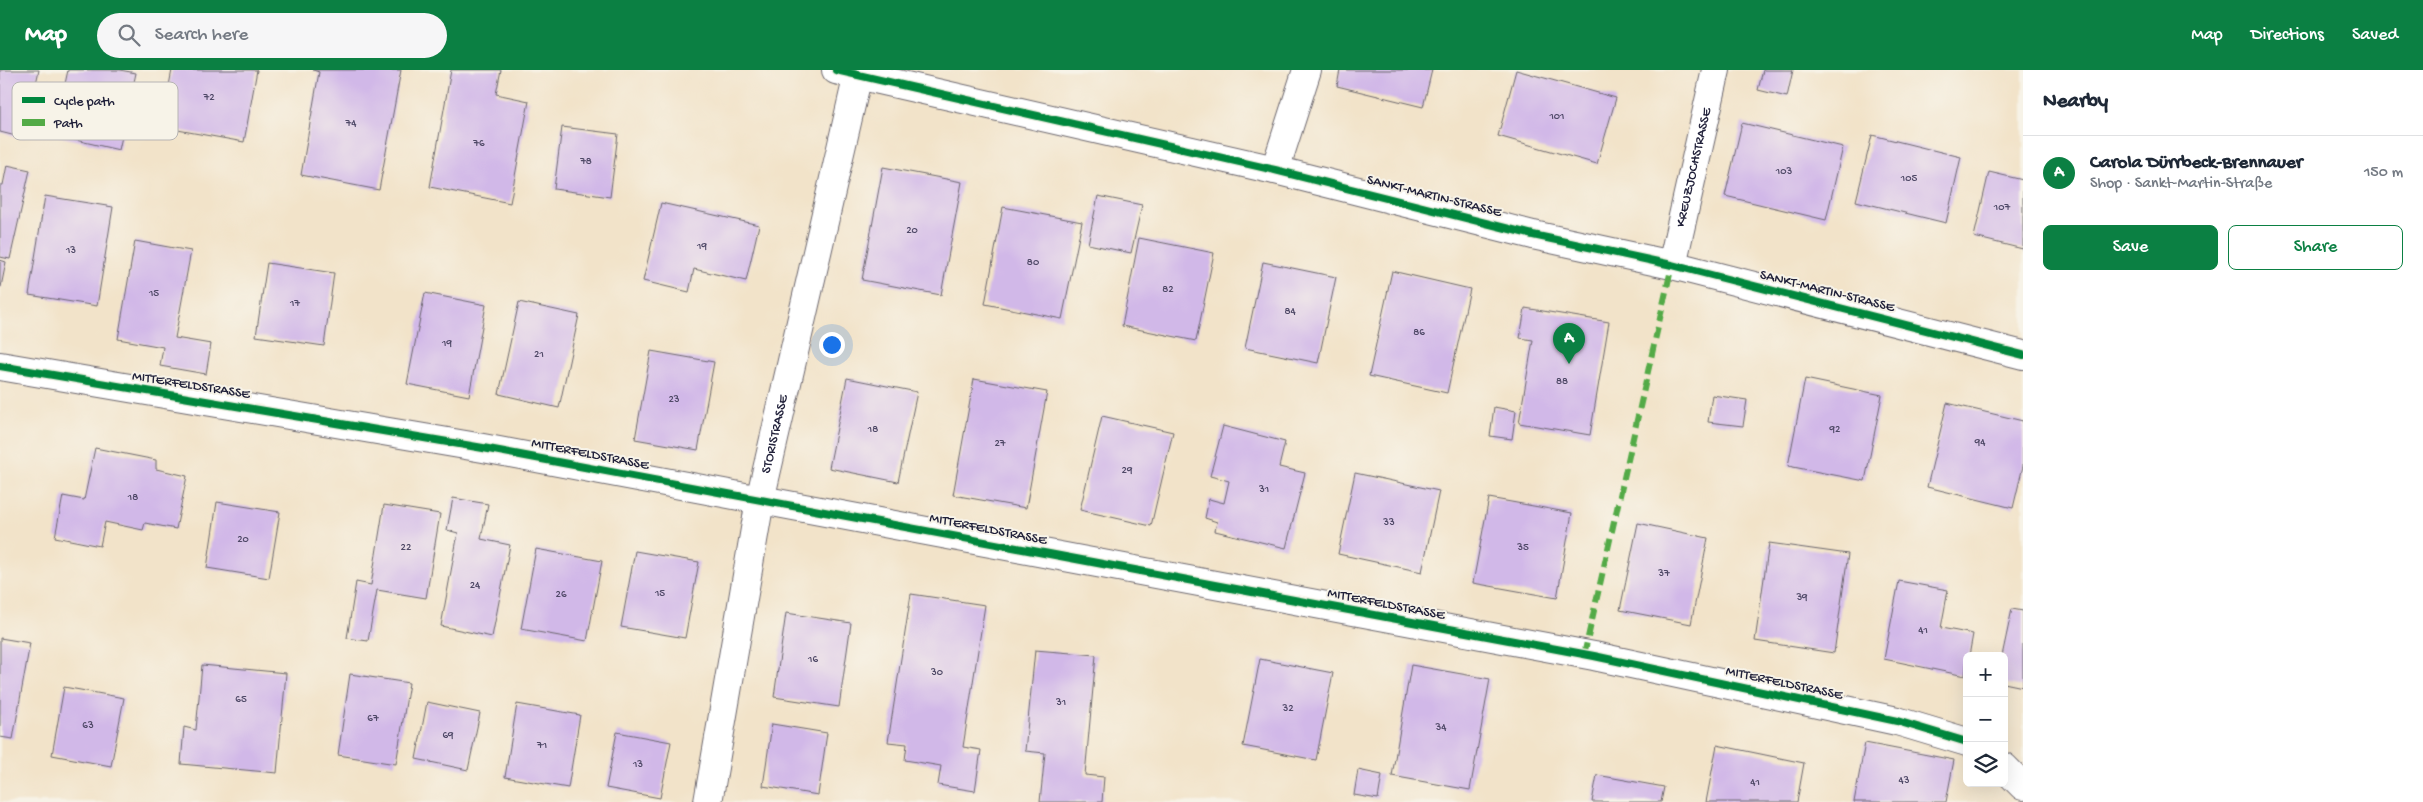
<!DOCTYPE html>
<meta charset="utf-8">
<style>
:root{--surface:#fff;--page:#f6f6f7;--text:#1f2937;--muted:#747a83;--line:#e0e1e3;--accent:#0b8043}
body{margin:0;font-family:"Gochi Hand",sans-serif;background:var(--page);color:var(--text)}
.controls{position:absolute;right:15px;bottom:15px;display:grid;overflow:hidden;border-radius:8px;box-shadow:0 5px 20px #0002}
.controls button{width:45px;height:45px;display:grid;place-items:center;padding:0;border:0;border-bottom:1px solid var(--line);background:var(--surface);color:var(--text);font:25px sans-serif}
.you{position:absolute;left:831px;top:274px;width:18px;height:18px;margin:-12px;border:4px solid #fff;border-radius:50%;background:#1a73e8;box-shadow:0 0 0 8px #1a73e833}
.badge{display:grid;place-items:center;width:32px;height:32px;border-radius:50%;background:var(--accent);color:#fff;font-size:16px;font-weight:700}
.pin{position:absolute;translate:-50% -41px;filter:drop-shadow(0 1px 2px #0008)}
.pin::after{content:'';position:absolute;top:26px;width:18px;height:15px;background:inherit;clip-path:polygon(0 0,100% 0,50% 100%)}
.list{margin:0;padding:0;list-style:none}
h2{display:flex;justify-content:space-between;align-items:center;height:65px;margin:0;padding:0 20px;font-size:21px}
h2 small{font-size:16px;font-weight:400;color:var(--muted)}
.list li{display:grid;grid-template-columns:32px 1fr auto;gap:15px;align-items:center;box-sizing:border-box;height:75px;padding:0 20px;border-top:1px solid var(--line)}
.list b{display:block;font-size:19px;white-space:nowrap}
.list p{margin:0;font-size:16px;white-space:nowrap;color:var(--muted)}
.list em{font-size:16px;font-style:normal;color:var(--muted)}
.actions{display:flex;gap:10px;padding:15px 20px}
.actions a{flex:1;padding:11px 0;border:1px solid var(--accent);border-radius:8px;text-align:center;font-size:18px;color:var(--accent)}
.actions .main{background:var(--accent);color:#fff}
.icon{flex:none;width:28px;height:28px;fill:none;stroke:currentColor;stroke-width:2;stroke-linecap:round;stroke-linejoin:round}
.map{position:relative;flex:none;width:2023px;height:732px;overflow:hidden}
header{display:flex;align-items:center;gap:30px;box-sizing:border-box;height:70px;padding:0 25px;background:var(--accent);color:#fff}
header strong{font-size:24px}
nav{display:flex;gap:28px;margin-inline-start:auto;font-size:18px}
.search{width:350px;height:45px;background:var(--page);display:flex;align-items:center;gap:12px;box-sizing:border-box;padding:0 18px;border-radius:28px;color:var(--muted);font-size:19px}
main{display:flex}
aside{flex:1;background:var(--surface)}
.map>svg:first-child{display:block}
</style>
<header>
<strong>Map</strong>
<div class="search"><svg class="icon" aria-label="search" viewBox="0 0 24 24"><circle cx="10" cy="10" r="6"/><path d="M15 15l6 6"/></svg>Search here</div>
<nav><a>Map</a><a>Directions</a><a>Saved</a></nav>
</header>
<main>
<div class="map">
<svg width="2023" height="732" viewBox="0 0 2023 732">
<rect width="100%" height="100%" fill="#f7f3e8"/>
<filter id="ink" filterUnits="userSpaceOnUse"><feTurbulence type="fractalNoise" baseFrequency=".02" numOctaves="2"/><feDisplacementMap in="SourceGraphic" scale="10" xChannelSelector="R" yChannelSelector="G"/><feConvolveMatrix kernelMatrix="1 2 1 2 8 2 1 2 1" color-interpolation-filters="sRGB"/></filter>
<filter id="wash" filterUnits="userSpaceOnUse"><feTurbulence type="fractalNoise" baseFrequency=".0096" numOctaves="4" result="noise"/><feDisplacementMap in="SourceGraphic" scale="20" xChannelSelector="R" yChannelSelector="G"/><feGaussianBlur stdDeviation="1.12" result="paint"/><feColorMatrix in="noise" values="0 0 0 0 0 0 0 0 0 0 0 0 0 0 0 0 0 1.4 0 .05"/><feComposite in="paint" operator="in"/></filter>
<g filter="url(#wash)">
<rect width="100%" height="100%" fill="#f2e3c9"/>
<g id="blocks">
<path fill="#d1b8e8" d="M0,0H39L24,68L0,62Z
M68,0H120L136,3L119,80L54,65Z
M172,0H257L244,72L161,57Z
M313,0H401L379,120L301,105L319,2Z
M451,0H501L496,24L529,31L510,133L430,117Z
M1340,0H1432L1423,37L1337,16Z
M1516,0L1616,28L1597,94L1498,66Z
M1763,0H1793L1787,27L1758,20Z
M1742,53L1843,77L1826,150L1725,126Z
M562,57L618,64L610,127L554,119Z
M1872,65L1961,87L1946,153L1856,131Z
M7,95L30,100L10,189L0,187V115H3Z
M883,97L962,112L941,225L862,210Z
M1989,102L2023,110V179L1974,167Z
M45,126L113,137L97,236L29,225Z
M1098,126L1142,135L1131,183L1088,174Z
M661,133L759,155L746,211L694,199L689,222L643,211Z
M1003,137L1082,152L1062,249L985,234Z
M1139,168L1214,183L1196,271L1122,256Z
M135,171L191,181L175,268L211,274L206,304L160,296L163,277L118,269Z
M0,190L6,192L1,217H0Z
M1263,192L1336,207L1318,293L1245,278Z
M267,193L334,203L324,276L256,266Z
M1392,201L1470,219L1447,323L1369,306Z
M425,223L486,235L469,326L407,314Z
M519,232L579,245L559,338L499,324Z
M1525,238L1609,252L1590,365L1519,353L1533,270L1520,268Z
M651,281L714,292L698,380L635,369Z
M847,308L917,322L898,412L829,398Z
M974,309L1047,322L1026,438L953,425Z
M1805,309L1882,325L1865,411L1788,396Z
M1712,325L1747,330L1743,356L1708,352Z
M1947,333L2023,351V396L2013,438L1927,417Z
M1494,337L1516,341L1512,369L1490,366Z
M1102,346L1173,362L1151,456L1080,440Z
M1223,356L1285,372L1279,397L1305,403L1286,478L1215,461L1217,452L1205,448L1209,429L1224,433L1229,411L1210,406Z
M95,378L156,390V399L187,406L176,459L145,453L143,460L105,452L100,476L55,467L63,426L84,430Z
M1355,403L1439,421L1422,502L1338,484Z
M453,428L488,434L481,469L510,475L492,567L441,556L458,463L447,460Z
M1489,428L1572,443L1557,528L1473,513Z
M217,432L280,442L269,508L207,498Z
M384,435L440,444L426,528L377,520L368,571L347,568L356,512L371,515Z
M1638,453L1708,468L1691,554L1620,540Z
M1769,473L1848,484L1834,583L1755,571Z
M536,479L602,491L587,571L521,559Z
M635,481L699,492L685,568L621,557Z
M1899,511L1948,520L1941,558L1973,564L1969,586H1967L1965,606L1884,589Z
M911,524L985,535L963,677L981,680L975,721L938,715L941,696L905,690L907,674L888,672Z
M2012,539L2023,541V617L2004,613V586H2002Z
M786,543L851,553L839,637L774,627Z
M0,568L30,573L13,669L0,667Z
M1035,580L1096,585L1085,705L1104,707L1102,732H1040L1045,683L1025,681Z
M1260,589L1333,603L1316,690L1243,676Z
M202,595L286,603L277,703L181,694L184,657L196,660Z
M1411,595L1490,609L1470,720L1392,706Z
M350,604L409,613L396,694L338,685Z
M64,617L124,628L111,696L52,685Z
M427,632L480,643L468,700L416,689Z
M517,634L580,645L568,718L505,707Z
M772,654L827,663L818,725L763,716Z
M617,662L671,672L660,728L606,718Z
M1865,673L1954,690L1946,732H1854Z
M1717,675L1804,693L1797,732H1706Z
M1358,700L1382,705L1378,729L1354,725Z
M1597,705L1664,717L1661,732H1592Z"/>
</g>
</g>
<g filter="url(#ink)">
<use href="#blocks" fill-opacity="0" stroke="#6b666d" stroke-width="1"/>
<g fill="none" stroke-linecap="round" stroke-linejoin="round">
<defs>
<g id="street">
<path d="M1275,100L1307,0"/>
<path id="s1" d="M1672,195L1716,0"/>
<path d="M0,296L483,378L1594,586L1897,651L1967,672"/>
<path d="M2004,697L2023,716"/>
<path id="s2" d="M708,732L760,430L859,0"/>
</g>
<path id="secondary" d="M836,0L1275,100L1533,165L1672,195L2023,285"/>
</defs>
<use href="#street" stroke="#6b666d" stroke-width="30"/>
<use href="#secondary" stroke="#6b666d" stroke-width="30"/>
<use href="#street" stroke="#fff" stroke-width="28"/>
<use href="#secondary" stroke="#fff" stroke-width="28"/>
<path stroke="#53aa46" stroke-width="6" stroke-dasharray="12 6" stroke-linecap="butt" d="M1584,585L1672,195"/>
<defs>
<path id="cycleway" d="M836,0L1275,100L1533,165L1672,195L2023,285
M0,296L483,378L1594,586L1897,651L1967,672"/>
</defs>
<use href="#cycleway" stroke="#f7f3e8" stroke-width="11"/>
<use href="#cycleway" stroke="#00873e" stroke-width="8"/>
</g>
</g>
<g text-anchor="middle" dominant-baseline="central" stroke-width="4" stroke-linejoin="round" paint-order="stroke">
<g font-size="11" fill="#4e4866">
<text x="209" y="28">72</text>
<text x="1557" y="47">101</text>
<text x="351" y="54">74</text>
<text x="479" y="74">76</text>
<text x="586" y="92">78</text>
<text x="1784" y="102">103</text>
<text x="1909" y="109">105</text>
<text x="2002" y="138">107</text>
<text x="912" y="161">20</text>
<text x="702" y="177">19</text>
<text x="71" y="181">13</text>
<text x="1033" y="193">80</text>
<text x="1168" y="220">82</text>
<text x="154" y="224">15</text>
<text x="295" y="234">17</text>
<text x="1290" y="242">84</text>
<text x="1419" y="263">86</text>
<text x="447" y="274">19</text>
<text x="539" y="285">21</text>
<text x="1562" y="312">88</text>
<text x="674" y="330">23</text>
<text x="873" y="360">18</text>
<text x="1835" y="360">92</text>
<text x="1980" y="373">94</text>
<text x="1000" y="374">27</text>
<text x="1127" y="401">29</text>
<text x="1264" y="420">31</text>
<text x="133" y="428">18</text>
<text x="1389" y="453">33</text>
<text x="243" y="470">20</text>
<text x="406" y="478">22</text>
<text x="1523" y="478">35</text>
<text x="1664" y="504">37</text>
<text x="475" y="516">24</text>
<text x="660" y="524">15</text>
<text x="561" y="525">26</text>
<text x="1802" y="528">39</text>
<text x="1923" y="561">41</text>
<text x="813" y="590">16</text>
<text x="937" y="603">30</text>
<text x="241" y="630">65</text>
<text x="1061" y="633">31</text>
<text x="1288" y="639">32</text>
<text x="373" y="649">67</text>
<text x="88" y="656">63</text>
<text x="1441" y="658">34</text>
<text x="448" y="666">69</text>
<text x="542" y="676">71</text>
<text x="638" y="695">13</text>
<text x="1904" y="711">43</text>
<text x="1755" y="713">41</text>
</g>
<g font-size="14" fill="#22223b" stroke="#f7f3e8">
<text stroke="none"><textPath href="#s1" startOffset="100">KREUZJOCHSTRASSE</textPath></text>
<text transform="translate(1434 127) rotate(14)">SANKT-MARTIN-STRASSE</text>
<text transform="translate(1827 222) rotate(14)">SANKT-MARTIN-STRASSE</text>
<text transform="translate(191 316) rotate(9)">MITTERFELDSTRASSE</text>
<text stroke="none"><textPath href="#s2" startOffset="374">STORISTRASSE</textPath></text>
<text transform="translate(590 385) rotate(11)">MITTERFELDSTRASSE</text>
<text transform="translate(988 460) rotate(11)">MITTERFELDSTRASSE</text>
<text transform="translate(1386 535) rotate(11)">MITTERFELDSTRASSE</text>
<text transform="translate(1784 614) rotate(12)">MITTERFELDSTRASSE</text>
</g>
</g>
<rect x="12" y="12" width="166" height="58" rx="8" fill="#f7f3e8" stroke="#b7b4b4" stroke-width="1"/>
<rect x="22" y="27" width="23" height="6" fill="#00873e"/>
<rect x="22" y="49" width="23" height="7" fill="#53aa46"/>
<g font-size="14" fill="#22223b">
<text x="54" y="35">Cycle path</text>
<text x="54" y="57">Path</text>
</g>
</svg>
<div class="controls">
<button>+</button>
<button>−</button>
<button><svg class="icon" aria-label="layers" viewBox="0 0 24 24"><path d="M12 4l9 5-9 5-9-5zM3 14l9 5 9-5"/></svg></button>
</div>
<div class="you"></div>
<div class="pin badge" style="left:1569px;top:294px">A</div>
</div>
<aside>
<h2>Nearby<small></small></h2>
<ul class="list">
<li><span class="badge">A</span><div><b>Carola Dürrbeck-Brennauer</b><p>Shop · Sankt-Martin-Straße</p></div><em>150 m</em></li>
</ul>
<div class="actions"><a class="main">Save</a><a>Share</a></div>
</aside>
</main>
